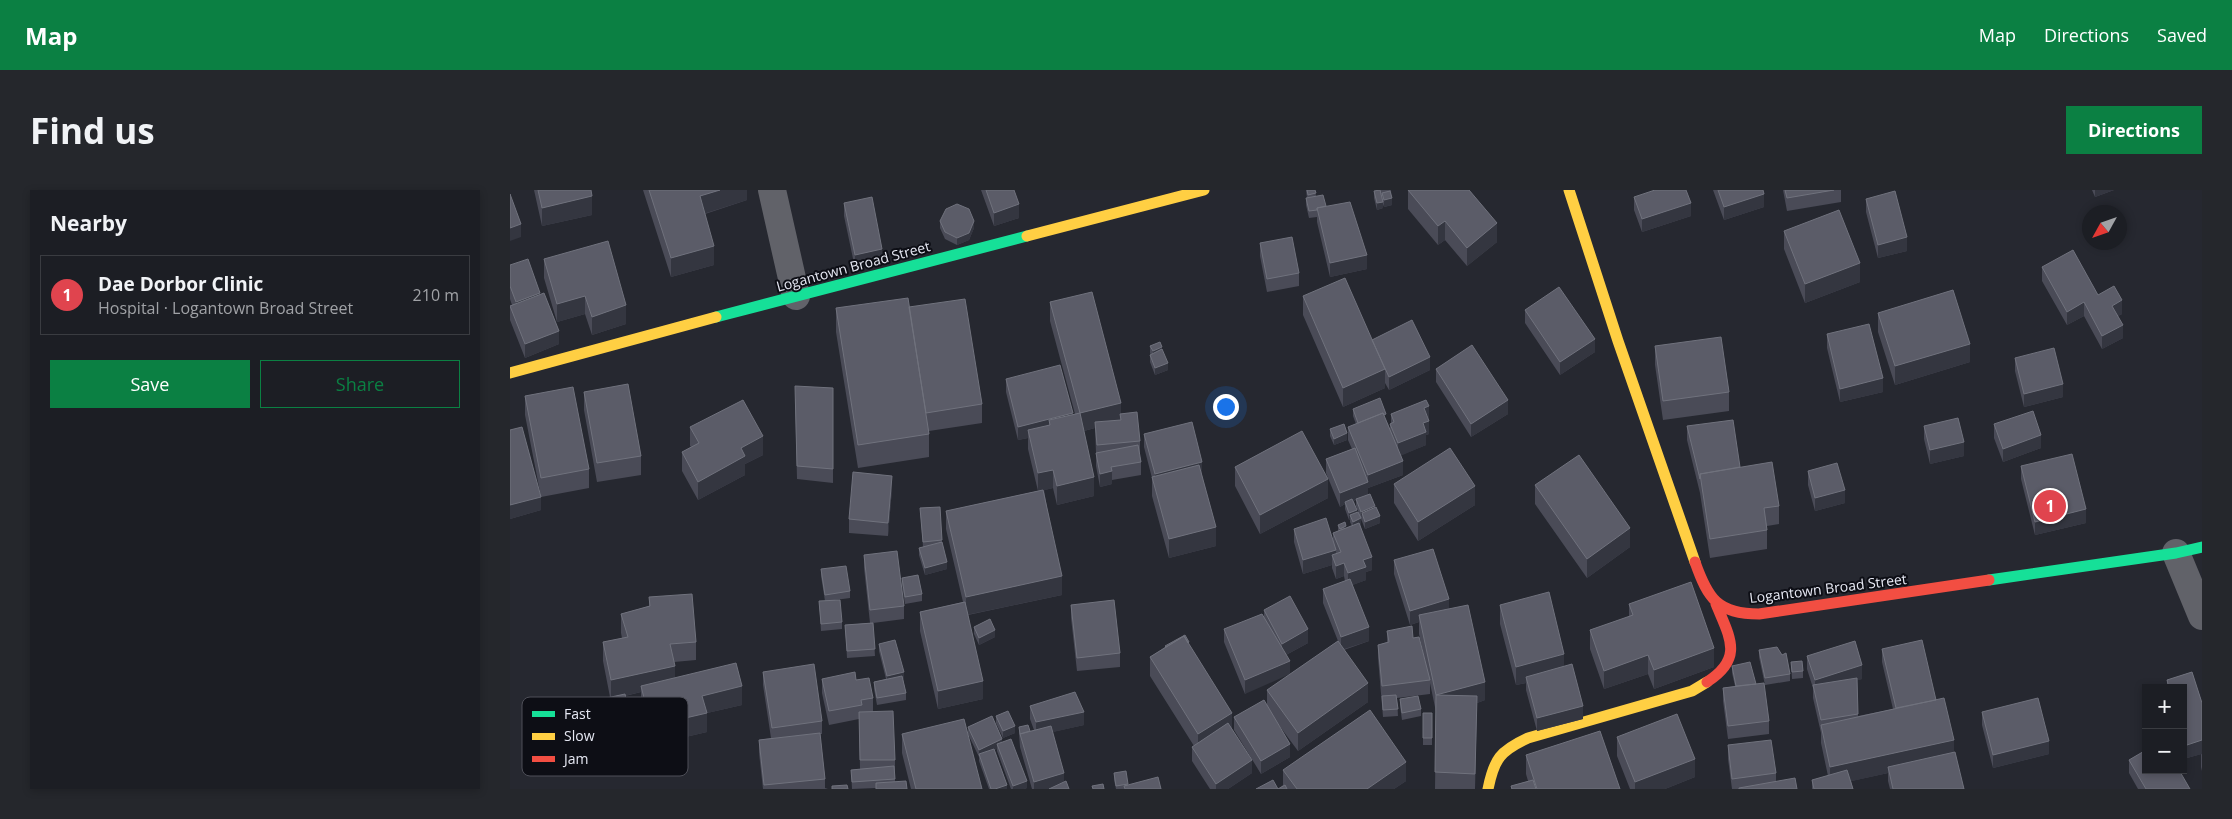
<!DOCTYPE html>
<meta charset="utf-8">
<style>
:root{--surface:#1c1e24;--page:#25272c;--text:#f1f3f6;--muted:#a0a2a6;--line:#3a3c41;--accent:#0b8043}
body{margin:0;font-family:"Open Sans",sans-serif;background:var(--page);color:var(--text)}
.controls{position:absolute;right:15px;bottom:15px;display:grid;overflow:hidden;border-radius:0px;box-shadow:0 2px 8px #0003}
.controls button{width:45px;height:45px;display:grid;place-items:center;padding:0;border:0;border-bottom:1px solid var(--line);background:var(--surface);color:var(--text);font:25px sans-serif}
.compass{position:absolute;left:1572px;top:15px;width:45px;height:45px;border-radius:50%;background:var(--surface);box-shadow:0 2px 8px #0003;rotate:230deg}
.you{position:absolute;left:715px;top:216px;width:18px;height:18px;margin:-12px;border:4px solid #fff;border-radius:50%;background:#1a73e8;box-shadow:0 0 0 8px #1a73e833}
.badge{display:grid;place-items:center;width:32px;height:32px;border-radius:50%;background:var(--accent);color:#fff;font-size:16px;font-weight:700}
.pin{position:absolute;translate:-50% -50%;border:2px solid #fff;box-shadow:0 1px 5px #0006}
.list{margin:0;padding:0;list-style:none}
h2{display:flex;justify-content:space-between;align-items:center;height:65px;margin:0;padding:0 20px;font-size:21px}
h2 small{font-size:16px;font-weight:400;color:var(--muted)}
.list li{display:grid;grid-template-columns:32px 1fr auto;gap:15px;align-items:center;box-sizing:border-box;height:80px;margin:0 10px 10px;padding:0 10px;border:1px solid var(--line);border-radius:0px}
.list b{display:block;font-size:19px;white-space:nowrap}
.list p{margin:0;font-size:16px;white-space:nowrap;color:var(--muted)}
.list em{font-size:16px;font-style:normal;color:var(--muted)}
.actions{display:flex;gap:10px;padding:15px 20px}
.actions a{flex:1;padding:11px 0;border:1px solid var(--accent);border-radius:0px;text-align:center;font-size:18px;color:var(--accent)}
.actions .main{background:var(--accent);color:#fff}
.map{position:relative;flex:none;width:1692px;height:599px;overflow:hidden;border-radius:0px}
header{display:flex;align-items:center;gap:30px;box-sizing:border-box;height:70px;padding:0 25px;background:var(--accent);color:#fff}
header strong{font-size:24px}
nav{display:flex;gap:28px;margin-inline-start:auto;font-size:18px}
.intro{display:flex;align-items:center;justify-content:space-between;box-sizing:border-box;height:120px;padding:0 30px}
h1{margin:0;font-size:35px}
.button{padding:12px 22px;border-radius:0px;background:var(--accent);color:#fff;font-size:18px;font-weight:700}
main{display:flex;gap:30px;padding:0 30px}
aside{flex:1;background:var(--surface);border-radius:0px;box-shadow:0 2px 8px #0003}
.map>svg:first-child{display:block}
</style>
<header>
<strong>Map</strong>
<nav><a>Map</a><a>Directions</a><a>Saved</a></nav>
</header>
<div class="intro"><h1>Find us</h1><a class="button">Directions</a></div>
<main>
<aside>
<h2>Nearby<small></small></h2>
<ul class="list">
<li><span class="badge" style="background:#e0444e">1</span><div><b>Dae Dorbor Clinic</b><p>Hospital · Logantown Broad Street</p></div><em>210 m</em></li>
</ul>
<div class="actions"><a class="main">Save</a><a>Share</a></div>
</aside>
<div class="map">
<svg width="1692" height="599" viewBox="0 0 1692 599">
<rect width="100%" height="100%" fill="#262830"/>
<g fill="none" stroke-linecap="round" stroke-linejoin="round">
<path stroke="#616269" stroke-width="28" d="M262,0L286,106
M1666,363L1692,426"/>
<path stroke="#16e098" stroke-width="11" d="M206,127L517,46
M1479,390L1666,363L1692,357"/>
<path stroke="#ffcf43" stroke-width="11" d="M1059,0L1108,151L1185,372
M517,46L694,0
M0,183L206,127
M978,599C984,569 990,561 1018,548L1182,501L1197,492"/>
<path stroke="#f24e42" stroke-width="11" d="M1185,372C1198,409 1208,424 1249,424L1479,390
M1197,492C1234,468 1220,448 1206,414"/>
</g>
<path fill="#4a4b57" d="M24,0H81L82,25L32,36Z
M133,0H237V10L195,24L204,75L161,87Z
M471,0H504L509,28L484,36Z
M796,0H805L806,6L816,16L857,79L820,87L807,32V27L799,28L796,15V8H797Z
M870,0H881L882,15L874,17L873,14V18L867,20L864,8V1Z
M898,0L987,52L957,76L935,50L928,55L898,19Z
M1203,0H1253L1254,17L1214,30Z
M1273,0H1331V12L1277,21Z
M1582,0H1604L1585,7Z
M1124,7L1181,26L1132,42L1124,20Z
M1356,9L1397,61L1368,68L1356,22Z
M334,13L372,72L345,78L334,26Z
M430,31L464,38L459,50L447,55L435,49L430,38Z
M1274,41L1350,92L1295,113L1274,59Z
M750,53L789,83V96L757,102L750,66Z
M34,69L116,134L82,145L75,124L47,132L34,88Z
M0,75L30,104L49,154L15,168L0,130V116L2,115L0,109Z
M1532,77L1588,105L1612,124L1608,126L1613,148L1592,159L1574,126L1557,135L1532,91Z
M793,106L862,150L920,180L879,200L875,193V198L833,217L793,125Z
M540,112L611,224L630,251V264H629L631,272V285L602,290V294L590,297L586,276V263L585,238L574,241L584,306L547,315L543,298L534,300L552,405L458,425L473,509L428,519L410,441V422L453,412L436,339V321L528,301L518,259V248L508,250L496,202V189L563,224H565L540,131Z
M399,117L472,214V233L419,241V267L348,278L326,142V118Z
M1015,120L1085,162L1050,185L1015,133Z
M1368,123L1460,172L1385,195L1368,142Z
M1317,144L1373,202L1330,212L1317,158Z
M640,156L652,159L658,180L645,185L640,172V165H641L640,163Z
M1145,156L1219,202V221L1153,230L1145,175Z
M1505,168L1553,207L1514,217L1505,181Z
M926,179L998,224L961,247L926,192Z
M323,198V293L287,289L285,209Z
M74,202L131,266V285L87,292L74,220Z
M15,206L79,279V298L31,307V320L0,329V240L31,307L15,225Z
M843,219L876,230L880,239V234L881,233V224L919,230V244L916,245V255L891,265L893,285L858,298V304L865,317L870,333L855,339L846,316V310L844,311L862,380L856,382V390L842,395L859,451L834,460L858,512L788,561L768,534L780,567L751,584L724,540V527L757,516V500L828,451L813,413V399L835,391L834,386L826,389L822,378V375L793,384L784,352V339L823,350V343L828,341V335L836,338L842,336L840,332V329L839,330L835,319V314L830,317L816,283V269L842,259L838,250V237L846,234L843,226Z
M1484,234L1531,258L1493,272L1484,248Z
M1177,236L1230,277L1269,316V334L1257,336V359L1200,368L1190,303L1177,250Z
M1414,236L1454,266L1420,274L1414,249Z
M180,237L253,265L235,274V285L188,310L172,281V262L181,257L180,256Z
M820,239L837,250L824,255L820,246Z
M634,244L692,285L706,356L659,368L642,306V288L634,257Z
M1511,276L1576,333L1525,345L1511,289Z
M725,277L818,308L750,344L725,296Z
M1298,281L1335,313L1305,321L1298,295Z
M884,294L965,315L908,351L884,313Z
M1025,295L1120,357L1077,388L1025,314Z
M382,299L378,346L339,343V329Z
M430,317L432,354L437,379L415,385L409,365V358L413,357L410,318Z
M354,365L394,416V429L363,433L365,466L337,468L335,435L360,433L354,378Z
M884,370L939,419L975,510L967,513L965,599H925L926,522L920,493V504L887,508L888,526L873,527L868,468V455L877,452V441L903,448L913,462L909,444V432L900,435L884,384Z
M311,379L340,401V408L325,410L332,432V439L311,441L309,411H315L311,386Z
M392,388L412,404V411L395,414L392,395Z
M139,407L186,452V470L164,472L165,488L232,515L197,523V542L141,555L131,515V502L115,506L122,552L62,564L55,530V517L100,507L93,471V452L112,448L111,443V424L139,416Z
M1119,414L1204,477L1144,499L1138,484L1094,499L1080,459V440L1119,427Z
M561,415L610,463V477L567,481L561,428Z
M990,415L1054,476L1073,529L1027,541L1016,500V493L1006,495L990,434Z
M754,420L798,453L776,465L735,504L714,452V439L754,428Z
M464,437L485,447L469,455L464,444Z
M369,454L394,489H393L396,503V510L367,515L364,499V492L376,489L369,461Z
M679,455L722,539L742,583L718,599H700L682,571V557L684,556L640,486V467L655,457V456Z
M1372,459L1426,510L1444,562L1454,599H1380L1378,591V583L1341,591L1343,599H1302V590L1318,586L1311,553V543L1303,508V498L1297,479V466L1352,489L1347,490L1348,526L1383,519L1372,472Z
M1249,460L1280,484V491L1255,495L1249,467Z
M1281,472L1293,481V488L1282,489Z
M1222,476L1246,494L1259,531V544L1218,549L1213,511V498L1225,496L1222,483Z
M253,482L312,531V544H310L315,589V598L318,599H253L249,563V550L261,548L253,495Z
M1682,482L1692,513V581L1691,577V564L1677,568L1673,557V498H1657V490Z
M312,489L346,490L363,508V521L385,570V592L366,598L342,599L341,580L350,579L349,529L319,535L312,503Z
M890,509L911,519V526L892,530L890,516Z
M520,516L574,535L542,542L554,592L559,599H522L510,557L509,544V537L520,541L524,540L520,529Z
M1472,522L1539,564L1483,578L1472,535Z
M913,523H922V555H913Z
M486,526L505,543L493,548L486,533Z
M458,537L492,552L517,598L514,599H501L487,561V559L484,560L497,599H479L469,571V567L458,544Z
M392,544L472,599H401L392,563Z
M1107,547L1185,587L1155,599H1120L1107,566Z
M1218,555L1266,583V591L1287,599H1222L1218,569Z
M1016,565L1110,599H1001V596L1018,591L1016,584Z
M1619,570L1680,599H1628L1619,583Z
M773,580L896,591L884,599H768L773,595Z
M604,583L618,594V595L651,599H606L604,590Z"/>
<path fill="#343640" d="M210,0H237V10L190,25V6Z
M1585,0H1604L1585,7Z
M1254,4V17L1214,30V17Z
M82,6V25L32,36V18Z
M882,8V15L874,17V10Z
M873,12V18L867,20V13Z
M1181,13V26L1132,42V29Z
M509,14V28L484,36V23Z
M464,31V38L459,50L447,55V48Z
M935,31V50L928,55V36Z
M987,33V52L957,76V58Z
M11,34V47L0,51V38Z
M1397,47V61L1368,68V55Z
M204,56V75L161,87V68Z
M372,59V72L345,78V65Z
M857,65V79L820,87V73Z
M1350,73V92L1295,113V94Z
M30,103V116L6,125V112Z
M75,106V124L47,132V114Z
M1612,110V124L1602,129V116Z
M1574,112V126L1557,135V122Z
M116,115V134L82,145V127Z
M1613,135V148L1592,159V146Z
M49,141V154L15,168V154Z
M1085,149V162L1050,185V172Z
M1460,154V172L1385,195V176Z
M652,157V164L643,168V161Z
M920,167V180L879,200V187Z
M658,173V180L645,185V178Z
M875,179V198L833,217V198Z
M1373,188V202L1330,212V199Z
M1553,194V207L1514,217V204Z
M998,210V224L961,247V234Z
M611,213V232L610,224V232H585V238L570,242V223Z
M919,216V230L914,218Z
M563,223V236L540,235L539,230V242L518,240V248L508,250V237Z
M919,231V244L916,245V255L888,267V253L913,233Z
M837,243V250L824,255V249Z
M1531,245V258L1493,272V259Z
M253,246V265L235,274V285L188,310V292L231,258Z
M1454,252V266L1420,274V260Z
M893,271V285L858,298V305L836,314L835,312V314L830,317V303L858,292V285Z
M692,272V285L645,297V284Z
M543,280V298L528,302V283Z
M602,281V294L590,297V284Z
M382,286V299L378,346V333Z
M584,287V306L547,315V296Z
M818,289V308L750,344V325Z
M965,296V315L908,351V332Z
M1335,300V313L1305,321V308Z
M31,307V320L0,329V315Z
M865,316V323H852L851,328V322Z
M1576,319V333L1525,345V332Z
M847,320V327L840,325V329L839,330V323Z
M870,326V333L855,339V332Z
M851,328V335L843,338V332Z
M706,337V356L659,368V349Z
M1120,338V357L1077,388V369Z
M826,360V373L822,365V375L793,384V370Z
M862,367V380L856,382V390L838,397V383L853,370Z
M437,372V379L415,385V378Z
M834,373V386L826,389V376Z
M552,386V405L456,425V407Z
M939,409V422L909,425V432L900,435V421Z
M859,437V451L831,460V447Z
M798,439V453L772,467V454Z
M485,440V447L469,455V448Z
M1204,458V477L1144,499V480Z
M1054,464V483L1016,487V493L1006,495V477Z
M1138,465V484L1094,499V481Z
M780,471V484L735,504V490Z
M1352,475V489L1305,503V490Z
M165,476V495L131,496V502L101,509V490Z
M394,482V489L377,493V486Z
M473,491V509L428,519V501Z
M975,492V510L967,513L965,599V584L926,505Z
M858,493V512L788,561V543Z
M232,496V515L197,523V542L141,555V536L192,506Z
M1073,516V529L1027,541V528Z
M574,522V535L526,546V532Z
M722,523V542L688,563V544Z
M505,536V543L493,548V541Z
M122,538V552L62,564V551Z
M492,549V556L487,554V559L470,567L469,564V567V560Z
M1444,550V569L1378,577V583L1320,596V577Z
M1692,550V564L1677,568V555Z
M1539,551V564L1483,578V565Z
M780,554V567L751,584V571Z
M1185,569V587L1155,599H1125V592Z
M742,570V583L718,599H706V594Z
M896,572V591L884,599H857Z
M554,583V597L546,599H524V592Z
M517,591V598L514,599H503V596Z
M497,595V599H485Z"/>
<path fill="#5b5c68" stroke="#70727d" d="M28,0H81L82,6L32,18Z
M139,0H210L190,6L204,56L161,68Z
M476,0H504L509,14L484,23Z
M797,0H805L806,3L798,5Z
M870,0L873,12L867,13L864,1Z
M898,0H959L987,33L957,58L935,31L928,36Z
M1145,0H1176L1181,13L1132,29L1124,7Z
M1208,0H1253L1254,4L1214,17Z
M1275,0H1324L1277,8Z
M880,1L882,8L874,10L872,3Z
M1385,1L1397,47L1368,55L1356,9Z
M0,4L11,34L0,38Z
M813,5L816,16L807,18V20L799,21L796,8Z
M362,7L372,59L345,65L334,13Z
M840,12L857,65L820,73L807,18Z
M447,14L459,19L464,31L459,43L447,48L435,42L430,31L436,19Z
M1329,20L1350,73L1295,94L1274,41Z
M782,47L789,83L757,89L750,53Z
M98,51L116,115L82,127L75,106L47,114L34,69Z
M1563,60L1588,105L1604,96L1612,110L1602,116L1613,135L1592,146L1574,112L1557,122L1532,77Z
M18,69L30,103L6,112L0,96V75Z
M835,88L875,179L833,198L793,106Z
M1049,97L1085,149L1050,172L1015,120Z
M1443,100L1460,154L1385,176L1368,123Z
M582,102L611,213L570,223L584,287L547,296L543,280L528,283L518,240L540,235L539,230L570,223L540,112Z
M34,103L49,141L15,154L0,116Z
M398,108L419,244L348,255L326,118Z
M455,109L472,214L416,223L399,117Z
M902,130L920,167L879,187L862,150Z
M1359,134L1373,188L1330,199L1317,144Z
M1211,147L1219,202L1153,211L1145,156Z
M650,152L652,157L643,161L640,156Z
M962,155L998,210L961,234L926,179Z
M1544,158L1553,194L1514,204L1505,168Z
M652,159L658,173L645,178L640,165Z
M550,175L563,223L508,237L496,189Z
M118,194L131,266L87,273L74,202Z
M285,196L323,198V279L287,276Z
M63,197L79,279L31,288L15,206Z
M870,208L876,224L874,225L873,223L848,233L843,219Z
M233,210L253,246L231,258L235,266L188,292L172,262L189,253L180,237Z
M916,210L919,216L914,218L919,231L913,233L916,242L888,253L880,234L884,232L881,224Z
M1523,221L1531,245L1493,259L1484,234Z
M627,222L630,251L587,255L585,232L611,230L610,224Z
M873,223L893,271L858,285L838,237Z
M1448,228L1454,252L1420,260L1414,236Z
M1223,230L1230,277L1190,284V289L1177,236Z
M682,232L692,272L645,284L634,244Z
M834,234L837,243L824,249L820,239Z
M12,237L31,307L0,315V240Z
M792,241L818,289L750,325L725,277Z
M628,255L631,272L601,277L602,281L590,284L586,263Z
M845,258L858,292L830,303L816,269Z
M940,258L965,296L908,332L884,294Z
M1562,264L1576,319L1525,332L1511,276Z
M1069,265L1120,338L1077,369L1025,295Z
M1262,272L1269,316L1254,318L1257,340L1200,349L1190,284Z
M1327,273L1335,300L1305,308L1298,281Z
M689,275L706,337L659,349L642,287Z
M343,282L382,286L378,333L339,329Z
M533,300L552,386L456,407L436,321Z
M860,304L865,316L851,322L846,309Z
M842,309L847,320L839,323L835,312Z
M430,317L432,350L413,352L410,318Z
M866,317L870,326L855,332L852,323Z
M848,322L851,328L843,332L840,325Z
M816,328L826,360L793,370L784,339Z
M835,332L836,336L830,339L828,335Z
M849,333L862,367L853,370L856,377L838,383L834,373L826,376L822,365L831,362L823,343Z
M432,352L437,372L415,378L409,358Z
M923,359L939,409L900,421L884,370Z
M387,361L394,416L360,420L354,365Z
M336,376L340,401L315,405L311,379Z
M408,385L412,404L395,407L392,388Z
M840,389L859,437L831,447L813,399Z
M1181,392L1204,458L1144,480L1138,465L1094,481L1080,440L1123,425L1119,414Z
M1039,402L1054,464L1006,477L990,415Z
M182,404L186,452L160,454L165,476L101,490L93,452L118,447L111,424L140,416L139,407Z
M780,406L798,439L772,454L754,420Z
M330,410L332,432L311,434L309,411Z
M604,410L610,463L567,468L561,415Z
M455,412L473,491L428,501L410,422Z
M958,415L975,492L926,505L967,506L965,584L925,582L926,505L909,425Z
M752,424L780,471L735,490L714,439Z
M480,429L485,440L469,448L464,437Z
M363,433L365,459L337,461L335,435Z
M902,436L903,448L909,447L920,490L872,496L868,455L879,452L877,441Z
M675,445L679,452L678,453L674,446L656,457L655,456Z
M674,446L722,523L688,544L640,467Z
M385,450L394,482L377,486L369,454Z
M1412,450L1426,510L1386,518L1372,459Z
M828,451L858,493L788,543L757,500Z
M1345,451L1352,475L1305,490L1297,466Z
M1267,457L1272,465L1276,463L1280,484L1255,488L1249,460Z
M1292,471L1293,481L1282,482L1281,472Z
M1240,472L1246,494L1226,496L1222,476Z
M226,473L232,496L192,506L197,523L141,536L131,496Z
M304,474L312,531L262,538L253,482Z
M1062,474L1073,516L1027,528L1016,487Z
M345,482L346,490L359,488L363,508L351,510L352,515L319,521L312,489Z
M1682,482L1692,513V550L1677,555L1673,544V498H1659L1657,490Z
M392,486L396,503L367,508L364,492Z
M1347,488L1348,524L1311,530L1303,495Z
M1254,493L1259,531L1218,536L1213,498Z
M565,502L574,522L526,532L520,516Z
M115,504L122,538L62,551L55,517Z
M886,505L888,519L873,520L872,506Z
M908,506L911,519L892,523L890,509Z
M1434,508L1444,550L1320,577L1311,535Z
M1528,508L1539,551L1483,565L1472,522Z
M754,510L780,554L751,571L724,527Z
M860,520L896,572L857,599H787L773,580Z
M383,521L385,570H350L349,522Z
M498,521L505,536L493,541L486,526Z
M913,523H922V548H913Z
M1167,524L1185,569L1125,592L1107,547Z
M482,526L492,549L469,560L458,537Z
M454,529L472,599H406L392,544Z
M718,533L742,570L706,594L682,557Z
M518,535L520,541L510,544L509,537Z
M541,536L554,583L524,592L510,544Z
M1090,541L1110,599H1027L1016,565Z
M310,543L315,589L254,595L249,550Z
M501,549L517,591L503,596L487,554Z
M1261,550L1266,583L1222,589L1218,555Z
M484,559L497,595L485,599H481L469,564Z
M1636,560V580H1669L1680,599H1636L1619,570Z
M1445,562L1454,599H1383L1378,577Z
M384,576L385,589L342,592L341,580Z
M1337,580L1343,599H1304L1302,590Z
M616,581L618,594L606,596L604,583Z
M648,587L651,599H615L614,596Z
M1285,588L1287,599H1229V598Z
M763,590L768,599H746Z
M1023,590L1026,599H1002L1001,596Z
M396,591L397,599H366V593Z
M556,591L559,599H539Z
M593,594L594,599H583L582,596Z
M337,595L338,599H322V596Z
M775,595L777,599H768Z"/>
<g text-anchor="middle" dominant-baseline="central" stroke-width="4" stroke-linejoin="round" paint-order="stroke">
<g font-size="14" fill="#e6e8f3" stroke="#0d0e15">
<text transform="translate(343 76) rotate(-15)">Logantown Broad Street</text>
<text transform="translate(1318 398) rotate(-7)">Logantown Broad Street</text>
</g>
</g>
<rect x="12" y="507" width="166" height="79" rx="8" fill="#0d0e15" stroke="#4e4f58" stroke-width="1"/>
<rect x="22" y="521" width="23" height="6" fill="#16e098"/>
<rect x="22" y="543" width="23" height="7" fill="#ffcf43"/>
<rect x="22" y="566" width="23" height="6" fill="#f24e42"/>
<g font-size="14" fill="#e6e8f3">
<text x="54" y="529">Fast</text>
<text x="54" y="551">Slow</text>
<text x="54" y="574">Jam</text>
</g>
</svg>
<div class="controls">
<button>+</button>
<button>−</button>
</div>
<svg class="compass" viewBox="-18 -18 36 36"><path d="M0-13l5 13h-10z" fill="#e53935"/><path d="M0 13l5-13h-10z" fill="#a0a2a6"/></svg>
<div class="you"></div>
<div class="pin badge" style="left:1540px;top:316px;background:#e0444e">1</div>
</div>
</main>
